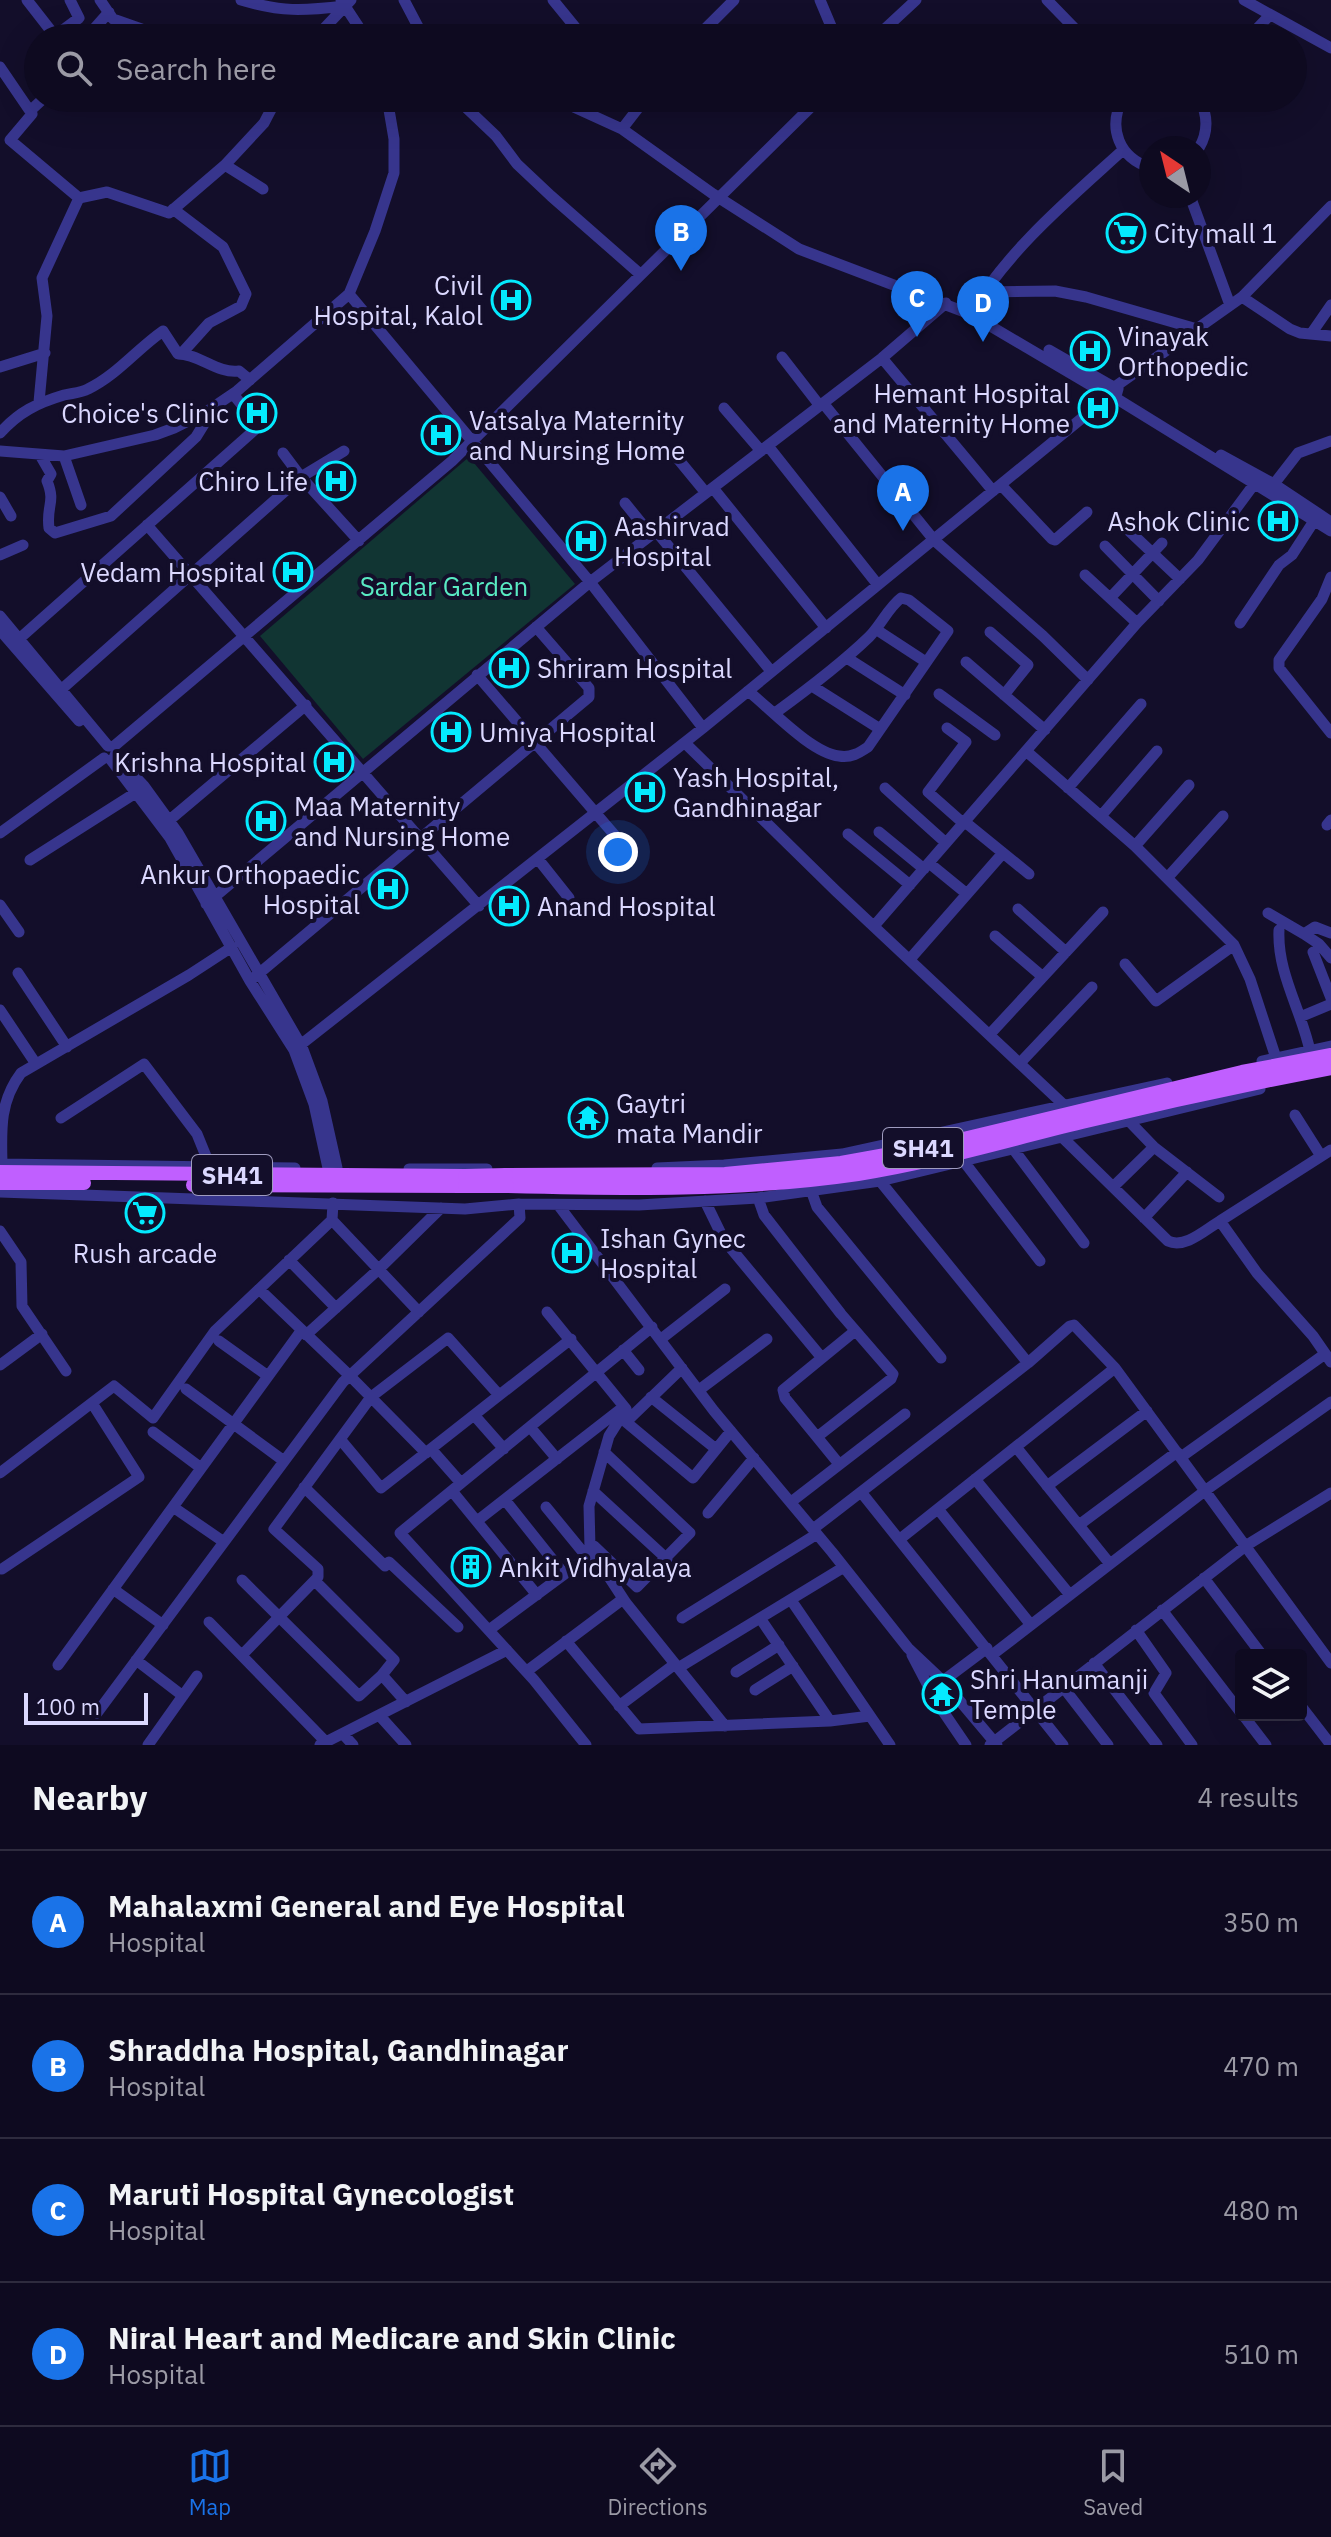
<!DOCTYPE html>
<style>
:root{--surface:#0e0a20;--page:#171329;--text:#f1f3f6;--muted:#9b9aa5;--line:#2e2b3e;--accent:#1a73e8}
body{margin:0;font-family:"IBM Plex Sans",sans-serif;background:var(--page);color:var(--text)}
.controls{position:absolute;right:24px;bottom:24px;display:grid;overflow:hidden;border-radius:8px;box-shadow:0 8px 32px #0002}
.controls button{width:72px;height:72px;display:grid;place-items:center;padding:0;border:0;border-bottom:2px solid var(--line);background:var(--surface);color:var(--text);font:40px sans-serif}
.compass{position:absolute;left:1139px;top:136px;width:72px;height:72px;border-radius:50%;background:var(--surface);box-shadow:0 8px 32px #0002;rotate:325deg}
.scale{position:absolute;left:24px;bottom:20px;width:124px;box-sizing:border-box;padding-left:8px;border:4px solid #dbd8ff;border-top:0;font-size:22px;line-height:28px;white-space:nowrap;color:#dbd8ff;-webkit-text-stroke:6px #130e2a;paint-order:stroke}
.you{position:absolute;left:618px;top:852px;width:28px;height:28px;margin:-20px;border:6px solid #fff;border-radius:50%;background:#1a73e8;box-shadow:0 0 0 12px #1a73e833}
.badge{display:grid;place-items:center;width:52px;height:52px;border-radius:50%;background:var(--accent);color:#fff;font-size:26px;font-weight:700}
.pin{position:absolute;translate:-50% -66px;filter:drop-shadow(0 2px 4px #0008)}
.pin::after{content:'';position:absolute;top:42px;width:28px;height:24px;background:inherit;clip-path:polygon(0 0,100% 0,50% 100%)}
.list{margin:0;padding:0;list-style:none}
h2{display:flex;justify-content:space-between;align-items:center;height:104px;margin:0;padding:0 32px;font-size:34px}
h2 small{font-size:26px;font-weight:400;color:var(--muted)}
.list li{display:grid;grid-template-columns:52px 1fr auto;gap:24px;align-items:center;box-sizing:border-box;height:144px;padding:0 32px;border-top:2px solid var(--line)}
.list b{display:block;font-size:30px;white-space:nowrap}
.list p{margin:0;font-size:26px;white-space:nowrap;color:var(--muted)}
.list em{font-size:26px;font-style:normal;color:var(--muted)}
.icon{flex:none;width:44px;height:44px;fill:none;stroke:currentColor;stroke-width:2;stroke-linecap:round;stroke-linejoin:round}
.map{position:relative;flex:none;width:1331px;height:1745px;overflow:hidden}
.search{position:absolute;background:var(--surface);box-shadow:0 8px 32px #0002;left:24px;right:24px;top:24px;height:88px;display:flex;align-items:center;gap:20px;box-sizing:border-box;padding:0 28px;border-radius:44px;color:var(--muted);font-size:30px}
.sheet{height:680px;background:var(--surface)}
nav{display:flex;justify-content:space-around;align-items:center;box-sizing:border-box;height:112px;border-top:2px solid var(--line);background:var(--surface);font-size:22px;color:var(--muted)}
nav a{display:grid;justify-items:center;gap:4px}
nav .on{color:var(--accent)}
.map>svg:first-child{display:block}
</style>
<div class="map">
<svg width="1331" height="1745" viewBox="0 0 1331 1745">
<rect width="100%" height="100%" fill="#130e2a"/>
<path fill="#113533" d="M469,457L575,584L363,759L260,636Z"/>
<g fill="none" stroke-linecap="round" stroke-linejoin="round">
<path stroke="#37358d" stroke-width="11" d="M27,0L55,36L79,18L70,0
M100,0L113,19L167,38
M241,0C282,12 302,11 345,6
M341,0L366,38
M404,0L424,38
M553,0L584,38
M820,0L836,38
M1047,0L1084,38
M1244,0L1331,48
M86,38L109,12
M315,38L351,0
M696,38L734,0
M875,38L916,0
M1248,38L1270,15
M0,67L32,114L10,140L79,198
M387,98L394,139V173L375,231L349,294L590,582L703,728
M456,98L496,136L517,164L551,196L640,274
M554,98L622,129L713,194L799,249L970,314L1109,396H1116L1118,389L1110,385L1106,393
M1123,98C1107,128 1119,158 1151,168
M30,111L44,98
M622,129L646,98
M1199,148C1209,131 1208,115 1199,98
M225,165L264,123L277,98
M1190,196L1230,305
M173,209L223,247L246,294L241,306L209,323L182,353
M983,292L1055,291L1086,297L1197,329
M1242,297L1290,329L1300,333L1331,336
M970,314C1009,249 1068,200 1123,150
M1311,334L1331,305
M1049,350L1110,385
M782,357L820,406
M882,358L993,491
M0,367L45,353
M1116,386L1242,297L1331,206
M1114,397L1331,531
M39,402L47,316L42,278L79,198L107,192L169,213L225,165L263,189
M823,403L934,540L1043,636L1088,680
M724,408L761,451
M0,433C19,412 37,403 64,395C72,393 81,393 88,389C117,375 137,349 163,331L178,354C200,354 217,374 239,371L250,380
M768,446L878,585
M0,451L64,456L155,435L174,428L206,412L237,391L349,294
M283,453L301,477L359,541
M40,455L51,474L47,481C56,503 46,505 49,528L55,533L111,516L196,437L204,424L206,412
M1221,455L1274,484L1331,522
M64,456L81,505
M678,459L706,493
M1274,484L1298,453L1331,441
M1001,485L1052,539L1055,540L1087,512
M713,488L826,628
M0,497L11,516
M625,503L651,535
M147,525L479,906
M1126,528L1180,579
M656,531L771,671
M1105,546L1159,601
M0,555L23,545
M1085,575L1137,623
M1331,577L1322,599L1279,660V668L1331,733
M1110,598L1162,543
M0,616L108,746
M1240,623L1279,565L1292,555L1314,521
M0,630L79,721
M877,630L926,662
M990,632L1028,665L1004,695
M19,639L259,426L233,394
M847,658L905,695
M966,662L1045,730
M477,675L624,846
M812,686L880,729
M63,688L301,477L344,451
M748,691C771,709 811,753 839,756C851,758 859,753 868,747L948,631L909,600L901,598C888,608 881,625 869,637C840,665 808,689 775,713
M939,694L995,735
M947,728L966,742L928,792L963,823
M685,743L836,891L1065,1106
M113,747L452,461L820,98
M1026,751L1135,846L1234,945L1250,979L1276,1058
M115,755L144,786L178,833L302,1047L322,1101L337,1168
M111,760L170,838L250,981L294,1050L314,1104L328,1168
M885,788L946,843
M1068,788L1141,704
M1101,816L1157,751
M965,822L1029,874
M166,823L306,705
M1327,825L1331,820
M879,832L924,869
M0,833L104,758
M848,834L910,885
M1135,846L1189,785
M538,859L569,898
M30,860L137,792
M929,863L967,894
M1168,877L1223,816
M206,904L590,582L882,358L946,303
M0,905L19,932
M1018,909L1066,952
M1268,913L1304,934L1315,927L1331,933
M874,926L1137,623L1198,560L1255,483
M1279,930C1277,973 1301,1009 1310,1051
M1304,934L1319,944L1331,958
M995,936L1043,977
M1313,952L1331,998
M910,959L1003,853
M1125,964L1156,1001L1234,945
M18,973L67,1047
M250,981L589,697V688L536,627
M0,1010L36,1064
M1300,1017L1331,1004
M990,1034L1103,912
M294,1050L703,728L1109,396
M1262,1061L1331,1046
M1020,1063L1092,987
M1295,1115L1321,1156
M61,1118L144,1064L197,1134L210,1166
M1128,1120L1154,1147L1219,1197
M1062,1137L1168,1241C1185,1249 1205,1230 1220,1221L1257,1273L1313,1336L1331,1362
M1014,1150L1084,1243
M965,1163L1040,1261
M0,1164L295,1168
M2,1164C1,1128 0,1101 21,1073L189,975L232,947
M657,1168L724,1165L842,1154L1167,1083
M409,1169H487
M880,1181L1028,1363
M1113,1187L1154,1147
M811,1190L817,1207L941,1358
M0,1192L465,1209L519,1204L639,1205L758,1198L880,1181L1260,1089
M705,1201L724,1240L822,1358L783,1390L785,1398L817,1437L891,1379L893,1374L841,1314L764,1215L758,1198
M559,1206L714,1411L832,1552L908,1648L943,1681L997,1745
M1144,1218L1187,1172
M332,1220L419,1312
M1220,1221L1331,1150
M0,1231L21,1262L22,1306L66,1371
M289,1260L336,1308
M259,1289L350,1376L426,1453
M547,1312L626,1409L609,1436L589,1506L590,1548L626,1603L725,1726
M306,1335L379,1269L441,1208
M661,1339L725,1289
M219,1341L268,1376
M623,1350L639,1370
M822,1358L855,1331
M0,1365L42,1334
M682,1368L626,1422L693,1478L731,1431
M186,1389L284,1461
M699,1390L767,1339
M651,1397L716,1449
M474,1415L504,1449
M530,1427L557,1459
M153,1432L201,1468
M817,1437L839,1464
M340,1439L381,1488L571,1339
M1016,1447L1110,1564
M431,1449L461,1483
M1181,1457L1325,1354
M0,1473L114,1386L153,1418L215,1331L332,1220L333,1203
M975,1479L1070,1595
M1047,1486L1147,1411
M304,1487L385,1566L389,1562L458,1627
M452,1491L537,1595
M593,1491L667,1559
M861,1492L1063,1745
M505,1500L564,1574
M791,1502L905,1414
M173,1507L224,1542
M546,1507L587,1557
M938,1509L1031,1625
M708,1513L754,1458
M477,1521L622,1408
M1079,1525L1177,1452
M813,1529L1028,1363L1070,1326L1074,1325L1115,1368L1331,1663
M900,1539L1115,1368
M594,1546L637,1587L690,1533L604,1452
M2,1569L139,1477L92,1403
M1204,1578L1262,1655
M242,1580L359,1696L382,1675L406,1702
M315,1581L394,1660L382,1675
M113,1589L163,1625
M791,1600L890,1745
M1162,1610L1241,1713
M682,1618L817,1534
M760,1618L830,1721L870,1716
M209,1622L326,1742
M489,1630L593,1553
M1136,1630L1166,1673L1154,1693L1192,1745
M566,1641L639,1729L830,1721
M242,1655L318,1577V1569L274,1529L371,1397L448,1338L499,1395
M912,1655L936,1701L966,1745
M992,1655L1206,1490L1331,1402
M136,1660L183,1696
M1094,1663L1157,1745
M58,1665L301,1331
M678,1668L844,1567
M527,1671L623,1599
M736,1672L779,1645
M943,1681L987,1648
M1063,1687L1108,1745
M755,1690L793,1666
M619,1706L675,1664
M1301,1706L1331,1745
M97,1713L343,1382L520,1218L519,1204
M379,1715L406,1745
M1243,1715L1266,1745
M343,1734L353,1745
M148,1745L197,1676
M320,1745L507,1650
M586,1745L534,1680L400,1533L652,1327
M990,1745L1247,1545L1331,1493"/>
<path stroke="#c05fff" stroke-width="14" d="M0,1172L465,1176
M506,1175L725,1174L841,1163L930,1147L1242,1072L1331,1055
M0,1183H84
M193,1185L465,1186
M507,1186C624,1189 742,1191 858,1174C934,1162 1007,1140 1082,1122C1165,1102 1248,1084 1331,1068"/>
<path stroke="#c05fff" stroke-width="14" d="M465,1176L506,1175
M465,1186H507"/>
</g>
<defs>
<symbol id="supermarket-ring" viewBox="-11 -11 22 22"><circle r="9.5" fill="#130e2a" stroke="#04eaff" stroke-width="1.5"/><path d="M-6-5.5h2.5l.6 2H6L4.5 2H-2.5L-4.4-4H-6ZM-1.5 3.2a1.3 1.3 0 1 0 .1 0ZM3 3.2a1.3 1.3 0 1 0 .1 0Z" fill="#04eaff"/></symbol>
<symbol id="hospital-ring" viewBox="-11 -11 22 22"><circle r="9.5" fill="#130e2a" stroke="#04eaff" stroke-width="1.5"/><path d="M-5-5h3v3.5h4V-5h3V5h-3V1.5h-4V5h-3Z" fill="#04eaff"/></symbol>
<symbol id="temple-ring" viewBox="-11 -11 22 22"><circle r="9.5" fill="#130e2a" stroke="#04eaff" stroke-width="1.5"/><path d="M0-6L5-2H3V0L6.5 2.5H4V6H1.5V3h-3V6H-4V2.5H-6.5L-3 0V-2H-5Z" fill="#04eaff"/></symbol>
<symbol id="building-ring" viewBox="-11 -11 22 22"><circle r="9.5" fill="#130e2a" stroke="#04eaff" stroke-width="1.5"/><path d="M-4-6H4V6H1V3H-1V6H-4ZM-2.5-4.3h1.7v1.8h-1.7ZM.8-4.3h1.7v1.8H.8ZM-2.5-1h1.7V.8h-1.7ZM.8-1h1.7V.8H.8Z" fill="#04eaff"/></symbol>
</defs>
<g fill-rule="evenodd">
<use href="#supermarket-ring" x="1104" y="211" width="44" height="44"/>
<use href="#hospital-ring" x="489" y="278" width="44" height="44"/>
<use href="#hospital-ring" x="1068" y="329" width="44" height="44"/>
<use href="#hospital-ring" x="1076" y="386" width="44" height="44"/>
<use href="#hospital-ring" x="235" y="391" width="44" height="44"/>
<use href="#hospital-ring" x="419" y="413" width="44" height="44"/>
<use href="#hospital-ring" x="314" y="459" width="44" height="44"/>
<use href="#hospital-ring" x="1256" y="499" width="44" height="44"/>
<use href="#hospital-ring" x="564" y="519" width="44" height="44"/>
<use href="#hospital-ring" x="271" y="550" width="44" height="44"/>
<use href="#hospital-ring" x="487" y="646" width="44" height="44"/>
<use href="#hospital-ring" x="429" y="710" width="44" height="44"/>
<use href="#hospital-ring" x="312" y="740" width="44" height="44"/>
<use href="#hospital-ring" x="623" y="770" width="44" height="44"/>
<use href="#hospital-ring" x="244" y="799" width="44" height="44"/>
<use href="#hospital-ring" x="366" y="867" width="44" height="44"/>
<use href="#hospital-ring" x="487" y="884" width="44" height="44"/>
<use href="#temple-ring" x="566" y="1096" width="44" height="44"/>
<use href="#supermarket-ring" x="123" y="1191" width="44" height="44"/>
<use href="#hospital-ring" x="550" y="1231" width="44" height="44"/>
<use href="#building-ring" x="449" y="1545" width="44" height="44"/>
<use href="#temple-ring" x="920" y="1672" width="44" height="44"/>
</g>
<g text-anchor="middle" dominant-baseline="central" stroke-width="8" stroke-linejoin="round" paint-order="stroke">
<g fill="#130e2a" stroke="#9f9bbf" stroke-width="2">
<rect x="883" y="1128" width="80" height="40" rx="6"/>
<rect x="192" y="1155" width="80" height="40" rx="6"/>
</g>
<g font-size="24" font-weight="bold" fill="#dbd8ff">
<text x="923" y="1148">SH41</text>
<text x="232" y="1175">SH41</text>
</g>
<g font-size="26" fill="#dbd8ff" stroke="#130e2a" text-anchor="start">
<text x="1154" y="233">City mall 1</text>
<text x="483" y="285" text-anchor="end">Civil<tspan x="483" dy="30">Hospital, Kalol</tspan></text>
<text x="1118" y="336">Vinayak<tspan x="1118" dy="30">Orthopedic</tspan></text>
<text x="1070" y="393" text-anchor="end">Hemant Hospital<tspan x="1070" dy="30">and Maternity Home</tspan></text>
<text x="229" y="413" text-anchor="end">Choice's Clinic</text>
<text x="469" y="420">Vatsalya Maternity<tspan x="469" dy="30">and Nursing Home</tspan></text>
<text x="308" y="481" text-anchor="end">Chiro Life</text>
<text x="1250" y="521" text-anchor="end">Ashok Clinic</text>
<text x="614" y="526">Aashirvad<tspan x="614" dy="30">Hospital</tspan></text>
<text x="265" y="572" text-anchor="end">Vedam Hospital</text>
<text x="537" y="668">Shriram Hospital</text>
<text x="479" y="732">Umiya Hospital</text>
<text x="306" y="762" text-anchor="end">Krishna Hospital</text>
<text x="673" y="777">Yash Hospital,<tspan x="673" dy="30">Gandhinagar</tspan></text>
<text x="294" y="806">Maa Maternity<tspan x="294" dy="30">and Nursing Home</tspan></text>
<text x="360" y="874" text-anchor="end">Ankur Orthopaedic<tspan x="360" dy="30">Hospital</tspan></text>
<text x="537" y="906">Anand Hospital</text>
<text x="616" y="1103">Gaytri<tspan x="616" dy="30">mata Mandir</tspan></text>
<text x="600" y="1238">Ishan Gynec<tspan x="600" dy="30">Hospital</tspan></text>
<text x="145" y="1253" text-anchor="middle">Rush arcade</text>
<text x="499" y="1567">Ankit Vidhyalaya</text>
<text x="970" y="1679">Shri Hanumanji<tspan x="970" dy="30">Temple</tspan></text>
</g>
<g font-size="26" fill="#59eac3" stroke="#130e2a">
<text x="444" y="586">Sardar Garden</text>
</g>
</g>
</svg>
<div class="controls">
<button><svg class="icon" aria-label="layers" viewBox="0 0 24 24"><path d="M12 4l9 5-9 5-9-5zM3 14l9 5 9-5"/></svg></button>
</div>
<svg class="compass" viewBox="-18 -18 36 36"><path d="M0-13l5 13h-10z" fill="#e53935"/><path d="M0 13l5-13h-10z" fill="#9b9aa5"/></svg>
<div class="scale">100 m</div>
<div class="you"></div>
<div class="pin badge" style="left:903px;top:531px">A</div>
<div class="pin badge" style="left:681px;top:271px">B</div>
<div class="pin badge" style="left:917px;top:337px">C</div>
<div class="pin badge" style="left:983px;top:342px">D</div>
<div class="search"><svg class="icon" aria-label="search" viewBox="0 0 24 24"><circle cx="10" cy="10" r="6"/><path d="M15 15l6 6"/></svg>Search here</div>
</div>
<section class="sheet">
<h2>Nearby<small>4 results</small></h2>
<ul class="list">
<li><span class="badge">A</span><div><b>Mahalaxmi General and Eye Hospital</b><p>Hospital</p></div><em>350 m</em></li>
<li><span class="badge">B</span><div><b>Shraddha Hospital, Gandhinagar</b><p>Hospital</p></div><em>470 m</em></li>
<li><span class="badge">C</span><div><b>Maruti Hospital Gynecologist</b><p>Hospital</p></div><em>480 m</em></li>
<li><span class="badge">D</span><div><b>Niral Heart and Medicare and Skin Clinic</b><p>Hospital</p></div><em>510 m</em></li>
</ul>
</section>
<nav>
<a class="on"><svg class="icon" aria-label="map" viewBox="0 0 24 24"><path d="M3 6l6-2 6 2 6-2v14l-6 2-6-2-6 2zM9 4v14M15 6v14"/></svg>Map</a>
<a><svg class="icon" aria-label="directions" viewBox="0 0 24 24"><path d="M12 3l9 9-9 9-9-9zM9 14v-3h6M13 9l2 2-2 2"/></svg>Directions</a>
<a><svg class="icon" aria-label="saved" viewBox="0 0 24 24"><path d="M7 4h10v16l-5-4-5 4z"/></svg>Saved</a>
</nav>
